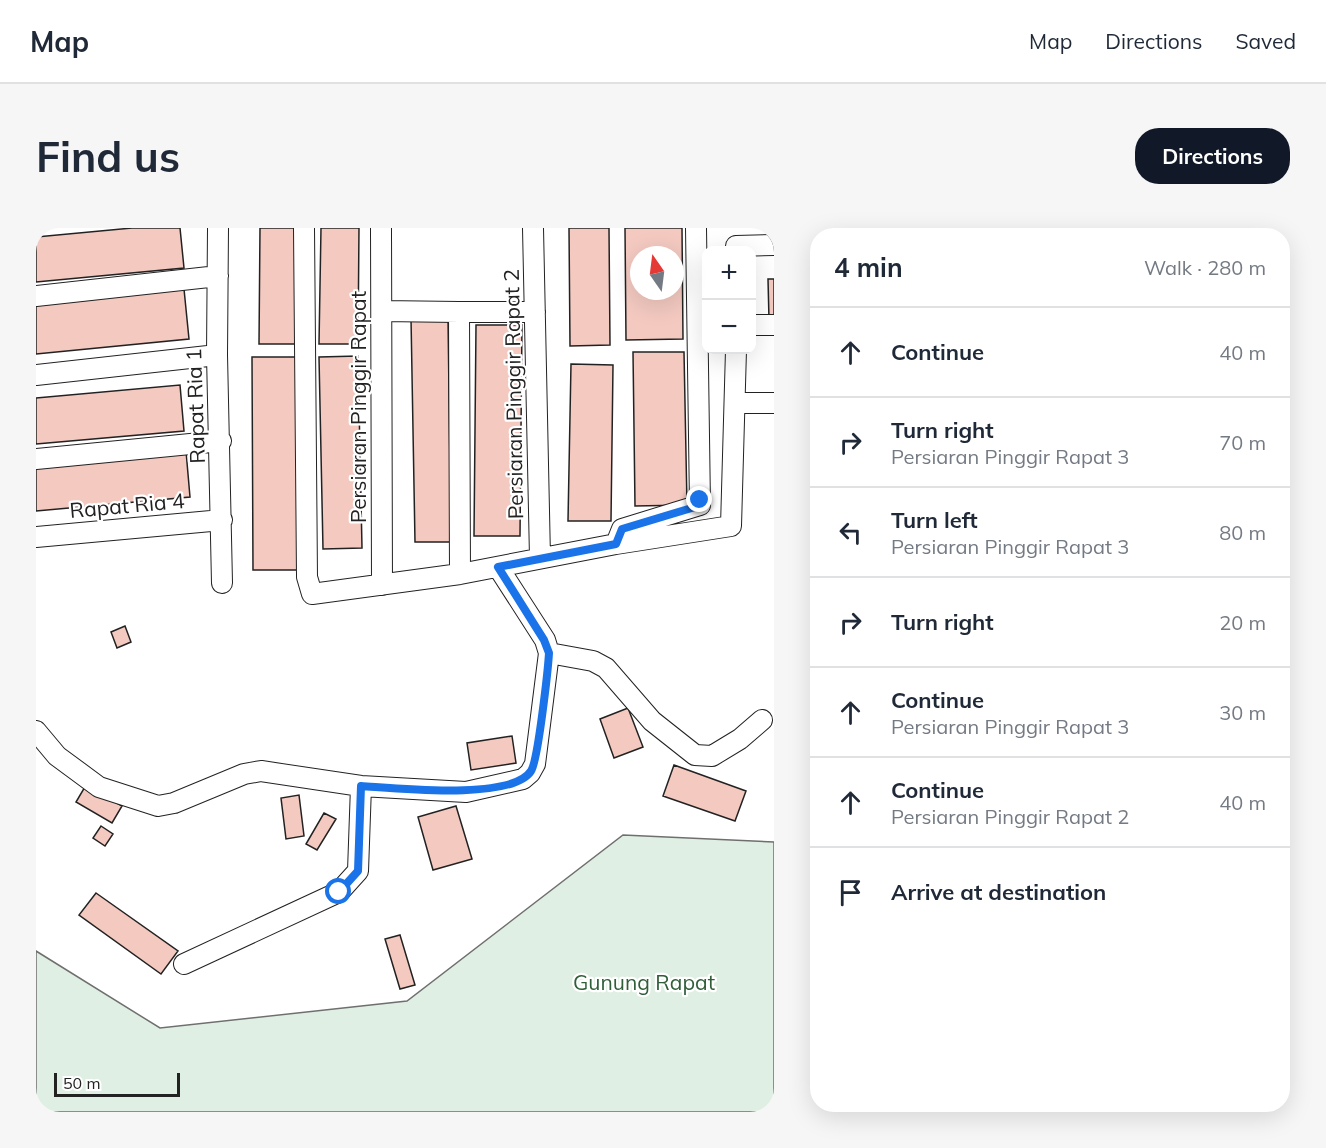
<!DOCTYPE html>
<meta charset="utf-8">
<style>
:root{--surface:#fff;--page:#f6f6f7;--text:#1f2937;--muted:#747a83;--line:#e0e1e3;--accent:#111827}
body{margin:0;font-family:Mulish,sans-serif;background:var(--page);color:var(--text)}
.controls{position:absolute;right:18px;top:18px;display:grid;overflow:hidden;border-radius:12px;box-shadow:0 6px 24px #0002}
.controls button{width:54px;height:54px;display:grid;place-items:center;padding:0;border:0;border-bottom:2px solid var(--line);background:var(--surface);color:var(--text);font:30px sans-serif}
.compass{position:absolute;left:594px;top:18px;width:54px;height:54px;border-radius:50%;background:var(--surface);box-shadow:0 6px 24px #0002;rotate:346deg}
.scale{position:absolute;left:18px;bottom:15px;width:126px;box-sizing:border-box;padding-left:6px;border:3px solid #222;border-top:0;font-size:16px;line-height:21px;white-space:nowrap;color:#222;-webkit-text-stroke:4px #fff;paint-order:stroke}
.stop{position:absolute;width:18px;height:18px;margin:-14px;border:4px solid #1a73e8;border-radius:50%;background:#fff}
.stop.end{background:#1a73e8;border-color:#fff;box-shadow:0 2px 6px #0008}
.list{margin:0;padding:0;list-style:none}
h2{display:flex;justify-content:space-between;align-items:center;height:78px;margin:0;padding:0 24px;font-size:26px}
h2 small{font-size:20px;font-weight:400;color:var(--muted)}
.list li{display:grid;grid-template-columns:39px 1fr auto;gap:18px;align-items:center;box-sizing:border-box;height:90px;padding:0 24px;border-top:2px solid var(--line)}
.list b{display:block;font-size:22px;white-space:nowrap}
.list p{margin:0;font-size:20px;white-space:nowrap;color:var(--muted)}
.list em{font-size:20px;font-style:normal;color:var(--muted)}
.icon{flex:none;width:33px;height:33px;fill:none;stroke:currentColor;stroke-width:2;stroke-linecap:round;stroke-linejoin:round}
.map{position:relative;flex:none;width:738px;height:884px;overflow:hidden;border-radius:24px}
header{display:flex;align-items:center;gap:36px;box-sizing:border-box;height:84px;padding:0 30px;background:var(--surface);border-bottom:2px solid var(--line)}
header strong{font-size:28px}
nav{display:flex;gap:33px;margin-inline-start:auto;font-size:21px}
.intro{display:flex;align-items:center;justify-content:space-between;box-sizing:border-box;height:144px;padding:0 36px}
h1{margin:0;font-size:42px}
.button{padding:15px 27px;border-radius:24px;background:var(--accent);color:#fff;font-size:21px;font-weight:700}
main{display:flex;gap:36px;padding:0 36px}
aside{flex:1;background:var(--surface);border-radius:24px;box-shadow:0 6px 24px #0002}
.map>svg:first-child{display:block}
</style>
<header>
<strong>Map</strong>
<nav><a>Map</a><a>Directions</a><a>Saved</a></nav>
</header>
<div class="intro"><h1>Find us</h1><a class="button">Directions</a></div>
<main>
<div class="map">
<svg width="738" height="884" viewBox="0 0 738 884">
<rect width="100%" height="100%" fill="#fff"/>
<path fill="#e0efe3" stroke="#6f6f6f" stroke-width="1.5" d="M587,607L738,614V884H0V723L124,800L371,773Z"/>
<path fill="#f3c9c0" stroke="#222" stroke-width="1.5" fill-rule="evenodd" d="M96,0H144L148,40L0,54V9Z
M224,0H267L265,116H223Z
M285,0H323L322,116H283Z
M533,0H573L574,117L534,118Z
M589,0H646L647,111L590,112ZM603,27H639V63H603Z
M732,51H738V92H733Z
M148,61L153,111L0,126V76Z
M375,90H412L415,314H379Z
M440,97H486L484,308H438Z
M597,124H648L651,277L599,278Z
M322,128L326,320L287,321L283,129Z
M216,129H263V342H217Z
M535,136L577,137L575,293H532Z
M144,157L148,203L0,216V170Z
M150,223L154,269L0,283V236Z
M89,398L95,414L81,420L75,404Z
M592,480L607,519L578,530L564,491Z
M476,508L480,535L435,542L431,515Z
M638,537L710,563L699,593L627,568Z
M50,557L86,578L76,595L40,574Z
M263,567L268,608L250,611L245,570Z
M420,578L436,631L397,642L382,589Z
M288,585L300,591L281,622L270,616Z
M65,598L77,606L69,618L57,610Z
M60,665L142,723L125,746L43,687Z
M364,707L379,757L364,761L349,711Z"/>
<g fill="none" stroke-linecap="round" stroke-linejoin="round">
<defs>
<path id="minor" d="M182,0L181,127L186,355
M268,0L271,349L276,366L424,346L580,316L695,298L700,122
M345,0L346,357
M497,0L504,330
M700,18L738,17
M0,68L182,48
M346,83L423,84
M716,97H738
M0,147L181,127
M700,175H738
M0,231L185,213
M0,309L186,292
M580,316L586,301L664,277L660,0
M424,346L423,84H499
M513,425L557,433L570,440L616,493L659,527L676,528L704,511L726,492
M0,503L21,528L63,559L122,578L138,575L208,546L225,543L325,558L430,564L487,551L494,545L499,536L513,425L509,412L462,339
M148,736L303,664L322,643L325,558"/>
</defs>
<use href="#minor" stroke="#222" stroke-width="22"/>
<use href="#minor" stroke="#fff" stroke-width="20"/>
</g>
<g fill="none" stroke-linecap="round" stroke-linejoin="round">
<path stroke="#1a73e8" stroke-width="8" d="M303,664L322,643L325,558C358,560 476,573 495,543C502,533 512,441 513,425L508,412L462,339L580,316L586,301L659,279L664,277V272"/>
</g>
<g text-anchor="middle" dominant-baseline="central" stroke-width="4.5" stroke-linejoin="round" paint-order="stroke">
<g font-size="21" fill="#222" stroke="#fff">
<text transform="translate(477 166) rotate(-91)">Persiaran Pinggir Rapat 2</text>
<text transform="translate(159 178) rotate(-92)">Rapat Ria 1</text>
<text transform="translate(322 179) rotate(-90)">Persiaran Pinggir Rapat</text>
<text transform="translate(91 277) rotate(-5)">Rapat Ria 4</text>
</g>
<g font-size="21" fill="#2f5e38" stroke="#fff">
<text x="608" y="754">Gunung Rapat</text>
</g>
</g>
</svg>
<div class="controls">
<button>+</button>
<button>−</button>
</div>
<svg class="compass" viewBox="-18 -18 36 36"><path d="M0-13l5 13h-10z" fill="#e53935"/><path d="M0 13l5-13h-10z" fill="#747a83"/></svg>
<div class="scale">50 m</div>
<div class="stop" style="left:303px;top:664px"></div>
<div class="stop end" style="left:664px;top:272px"></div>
</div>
<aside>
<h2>4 min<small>Walk · 280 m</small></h2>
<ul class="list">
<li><svg class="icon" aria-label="ahead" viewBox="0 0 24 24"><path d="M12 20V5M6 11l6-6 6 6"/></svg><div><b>Continue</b></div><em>40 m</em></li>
<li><svg class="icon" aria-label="right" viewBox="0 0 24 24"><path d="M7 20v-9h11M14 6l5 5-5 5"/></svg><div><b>Turn right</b><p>Persiaran Pinggir Rapat 3</p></div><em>70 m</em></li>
<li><svg class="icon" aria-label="left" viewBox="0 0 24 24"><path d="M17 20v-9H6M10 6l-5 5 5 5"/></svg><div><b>Turn left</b><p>Persiaran Pinggir Rapat 3</p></div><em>80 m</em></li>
<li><svg class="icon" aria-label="right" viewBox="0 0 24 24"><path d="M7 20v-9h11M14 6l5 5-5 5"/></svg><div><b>Turn right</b></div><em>20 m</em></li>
<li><svg class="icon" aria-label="ahead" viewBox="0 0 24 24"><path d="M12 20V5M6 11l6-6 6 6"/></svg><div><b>Continue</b><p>Persiaran Pinggir Rapat 3</p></div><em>30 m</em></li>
<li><svg class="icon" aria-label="ahead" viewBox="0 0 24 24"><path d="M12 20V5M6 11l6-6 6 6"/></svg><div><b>Continue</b><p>Persiaran Pinggir Rapat 2</p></div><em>40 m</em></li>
<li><svg class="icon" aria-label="arrive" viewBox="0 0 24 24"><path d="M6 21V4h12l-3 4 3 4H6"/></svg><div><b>Arrive at destination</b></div></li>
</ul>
</aside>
</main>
